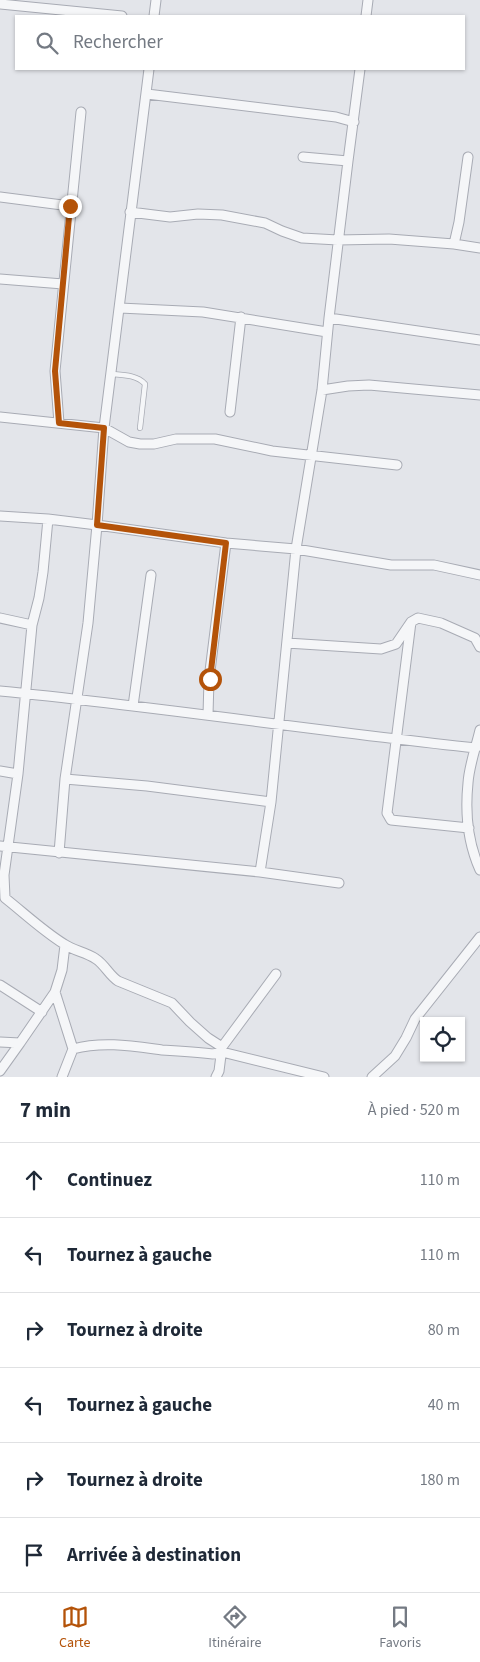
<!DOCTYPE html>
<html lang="fr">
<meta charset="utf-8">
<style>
:root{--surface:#fff;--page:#f6f6f7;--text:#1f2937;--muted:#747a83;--line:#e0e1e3;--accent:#b45309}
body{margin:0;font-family:"Source Sans 3",sans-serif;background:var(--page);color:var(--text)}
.controls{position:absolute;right:15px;bottom:15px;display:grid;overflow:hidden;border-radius:0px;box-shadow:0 1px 4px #0004}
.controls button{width:45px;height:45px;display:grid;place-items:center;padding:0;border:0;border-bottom:1px solid var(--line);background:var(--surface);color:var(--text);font:25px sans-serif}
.stop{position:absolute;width:15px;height:15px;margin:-11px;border:4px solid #b45309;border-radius:50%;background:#fff}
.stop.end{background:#b45309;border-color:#fff;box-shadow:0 1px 5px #0008}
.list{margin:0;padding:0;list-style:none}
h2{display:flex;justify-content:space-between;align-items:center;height:65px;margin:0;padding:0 20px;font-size:21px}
h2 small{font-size:16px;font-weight:400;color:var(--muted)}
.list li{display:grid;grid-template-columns:32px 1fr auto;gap:15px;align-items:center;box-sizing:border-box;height:75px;padding:0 20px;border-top:1px solid var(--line)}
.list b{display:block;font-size:19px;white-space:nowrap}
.list em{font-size:16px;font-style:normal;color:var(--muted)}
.icon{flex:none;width:28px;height:28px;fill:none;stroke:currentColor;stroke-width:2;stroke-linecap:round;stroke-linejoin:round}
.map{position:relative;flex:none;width:480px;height:1077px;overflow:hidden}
.search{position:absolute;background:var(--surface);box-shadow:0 1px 4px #0004;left:15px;right:15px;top:15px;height:55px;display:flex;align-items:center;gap:12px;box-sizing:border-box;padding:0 18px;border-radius:0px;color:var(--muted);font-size:19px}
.sheet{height:515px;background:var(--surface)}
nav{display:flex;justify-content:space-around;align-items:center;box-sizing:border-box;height:70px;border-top:1px solid var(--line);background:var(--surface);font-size:14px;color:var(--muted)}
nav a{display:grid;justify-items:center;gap:2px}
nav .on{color:var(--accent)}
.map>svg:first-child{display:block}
</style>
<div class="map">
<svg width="480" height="1077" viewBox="0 0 480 1077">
<rect width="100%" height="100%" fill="#e3e5ea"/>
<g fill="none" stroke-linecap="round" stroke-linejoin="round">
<defs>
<path id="service" d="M111,374C123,375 137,375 145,384L140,428"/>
<path id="minor" d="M0,4L122,16
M154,16L156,0
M366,16L368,0
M149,69L104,428L97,525L226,543L296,549L391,565H434L480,575
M147,94L336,117L354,122
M348,161L360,69
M0,197L70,206
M130,212L170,217L198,214L222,215L265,223L282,231L302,238L338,240L389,239L454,244L459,222L468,157
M454,244L480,248
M0,279L63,284
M120,308L203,312L327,332
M329,318L480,340
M322,390L348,386L369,385L480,395
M230,412L241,317
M0,417L104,428L129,442L140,444H154L176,439H215L272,451L397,465
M59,423L55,371L81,112
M0,516L48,519
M0,618L32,625
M411,622L387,813L391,820L469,828
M287,643L381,649L396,644L411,622L418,618L441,623L475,638L480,647
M0,691C159,707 317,731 476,748
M133,706L151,575
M208,715L209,679L226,543
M480,730C476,747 469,766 468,783C465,812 468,843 480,870
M0,771L18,774
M65,779L147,786L271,802
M0,846L260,872L339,883
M59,853L65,779L88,623L97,525L48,519L43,572L39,598L32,625L18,774L4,875L5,898C24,913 43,931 64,944C74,951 86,952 96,959C105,965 109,975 118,981L172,1003L190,1022L208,1038L222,1047
M260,872L271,802L296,549L322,390L329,318L348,161L303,157
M0,985L42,1012
M55,992L62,970L65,945
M0,1042L20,1043L55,992L73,1049C103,1041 132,1046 162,1050C179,1051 196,1052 213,1054L222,1052L324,1077
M0,1071L20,1043
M62,1077L73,1049
M216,1077L219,1071L222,1047L276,974
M372,1077L395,1056L406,1038L415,1019L480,937"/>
</defs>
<use href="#service" stroke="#a8abb4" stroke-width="6"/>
<use href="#minor" stroke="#a8abb4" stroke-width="11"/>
<use href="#service" stroke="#f5f6f8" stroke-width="4.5"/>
<use href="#minor" stroke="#f5f6f8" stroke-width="9"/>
</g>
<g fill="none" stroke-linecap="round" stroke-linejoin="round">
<path stroke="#b45309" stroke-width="6" d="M70,206L55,371L59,423L104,428L97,525L226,543L210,679"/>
</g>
</svg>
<div class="controls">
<button><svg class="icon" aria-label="locate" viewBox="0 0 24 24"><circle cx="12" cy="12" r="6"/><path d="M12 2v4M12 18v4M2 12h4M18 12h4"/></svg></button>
</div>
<div class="stop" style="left:210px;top:679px"></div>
<div class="stop end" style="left:70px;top:206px"></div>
<div class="search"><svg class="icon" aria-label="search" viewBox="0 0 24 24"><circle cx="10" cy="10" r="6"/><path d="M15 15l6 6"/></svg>Rechercher</div>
</div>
<section class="sheet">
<h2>7 min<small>À pied · 520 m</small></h2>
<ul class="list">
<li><svg class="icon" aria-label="ahead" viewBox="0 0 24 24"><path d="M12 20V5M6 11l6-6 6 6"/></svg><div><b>Continuez</b></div><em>110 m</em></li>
<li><svg class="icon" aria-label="left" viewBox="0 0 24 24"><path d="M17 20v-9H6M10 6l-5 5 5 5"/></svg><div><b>Tournez à gauche</b></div><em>110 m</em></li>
<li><svg class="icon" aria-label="right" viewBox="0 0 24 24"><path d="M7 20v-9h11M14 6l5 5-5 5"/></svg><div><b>Tournez à droite</b></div><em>80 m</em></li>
<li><svg class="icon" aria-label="left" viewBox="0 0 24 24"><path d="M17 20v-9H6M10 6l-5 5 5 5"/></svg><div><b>Tournez à gauche</b></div><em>40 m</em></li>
<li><svg class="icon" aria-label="right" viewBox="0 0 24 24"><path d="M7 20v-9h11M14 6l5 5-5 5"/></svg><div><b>Tournez à droite</b></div><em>180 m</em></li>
<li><svg class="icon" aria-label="arrive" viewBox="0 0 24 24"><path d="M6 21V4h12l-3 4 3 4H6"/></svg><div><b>Arrivée à destination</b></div></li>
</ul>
</section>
<nav>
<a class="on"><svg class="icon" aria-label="map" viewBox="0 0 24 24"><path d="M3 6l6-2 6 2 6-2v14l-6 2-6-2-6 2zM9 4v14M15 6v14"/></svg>Carte</a>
<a><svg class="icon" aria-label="directions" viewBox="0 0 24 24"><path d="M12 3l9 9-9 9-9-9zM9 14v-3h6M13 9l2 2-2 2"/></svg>Itinéraire</a>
<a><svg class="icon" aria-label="saved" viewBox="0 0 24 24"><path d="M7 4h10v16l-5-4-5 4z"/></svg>Favoris</a>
</nav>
